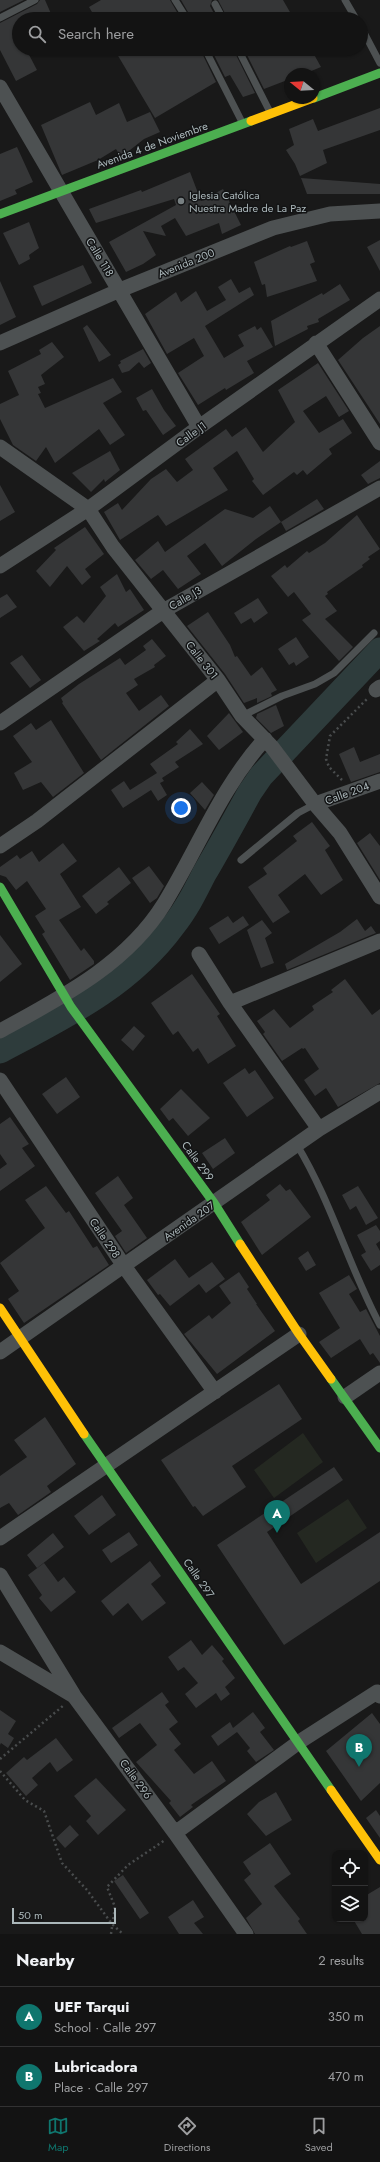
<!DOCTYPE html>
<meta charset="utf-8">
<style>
:root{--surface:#131313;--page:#202021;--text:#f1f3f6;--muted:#9d9ea0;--line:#323233;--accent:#0f766e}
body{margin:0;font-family:Jost,sans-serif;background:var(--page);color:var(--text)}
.controls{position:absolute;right:12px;bottom:12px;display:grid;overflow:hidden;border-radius:8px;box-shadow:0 1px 3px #0004}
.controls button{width:36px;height:36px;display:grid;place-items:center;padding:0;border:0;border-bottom:1px solid var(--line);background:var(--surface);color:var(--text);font:20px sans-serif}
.compass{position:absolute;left:284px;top:68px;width:36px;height:36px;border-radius:50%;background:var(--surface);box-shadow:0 1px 3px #0004;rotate:288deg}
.scale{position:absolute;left:12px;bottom:10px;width:104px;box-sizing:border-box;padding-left:4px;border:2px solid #abb7ba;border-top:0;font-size:11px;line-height:14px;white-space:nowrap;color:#abb7ba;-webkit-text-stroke:3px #131415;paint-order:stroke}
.you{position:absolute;left:181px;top:808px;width:14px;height:14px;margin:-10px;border:3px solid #fff;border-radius:50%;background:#1a73e8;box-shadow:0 0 0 6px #1a73e833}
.badge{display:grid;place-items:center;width:26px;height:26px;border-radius:50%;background:var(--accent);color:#fff;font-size:13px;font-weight:700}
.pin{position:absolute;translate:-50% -33px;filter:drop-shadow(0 1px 2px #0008)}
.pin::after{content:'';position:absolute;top:21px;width:14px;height:12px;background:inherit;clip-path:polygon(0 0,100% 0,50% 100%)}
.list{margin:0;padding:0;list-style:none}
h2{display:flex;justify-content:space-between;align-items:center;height:52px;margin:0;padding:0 16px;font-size:17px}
h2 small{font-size:13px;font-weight:400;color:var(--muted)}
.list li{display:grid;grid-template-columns:26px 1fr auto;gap:12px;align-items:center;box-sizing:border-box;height:60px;padding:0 16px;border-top:1px solid var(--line)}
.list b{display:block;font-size:15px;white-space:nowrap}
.list p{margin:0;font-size:13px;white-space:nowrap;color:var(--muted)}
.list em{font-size:13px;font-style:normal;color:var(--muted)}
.icon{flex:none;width:22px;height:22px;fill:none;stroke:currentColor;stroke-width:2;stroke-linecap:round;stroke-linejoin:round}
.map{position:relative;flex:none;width:380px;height:1934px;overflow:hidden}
.search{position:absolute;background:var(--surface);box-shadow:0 1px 3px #0004;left:12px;right:12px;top:12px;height:44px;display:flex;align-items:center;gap:10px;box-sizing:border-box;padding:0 14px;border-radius:22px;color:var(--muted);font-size:15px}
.sheet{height:172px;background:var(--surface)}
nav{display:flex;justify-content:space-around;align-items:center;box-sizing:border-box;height:56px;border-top:1px solid var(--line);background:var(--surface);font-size:11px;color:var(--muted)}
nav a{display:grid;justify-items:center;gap:2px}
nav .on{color:var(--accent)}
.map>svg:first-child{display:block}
</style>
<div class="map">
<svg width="380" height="1934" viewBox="0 0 380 1934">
<rect width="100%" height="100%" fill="#191919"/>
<path fill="#242821" d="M303,1433L323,1462L274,1498L254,1470Z
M348,1499L367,1528L316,1563L297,1533Z"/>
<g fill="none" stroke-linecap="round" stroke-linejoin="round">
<path stroke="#2e3c3c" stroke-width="25" d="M0,1051C64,1017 129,986 173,926C186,910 195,892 204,874C220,847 235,819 250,792L261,776L380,650"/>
</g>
<path fill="#353637" d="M0,0H24L0,12Z
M40,0H45L52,16L47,19H19V49H26L37,70L16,81L0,50V23L37,4Z
M101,0H170L181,19H96L89,7Z
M181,0H212L210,6L217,19H192Z
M218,0H283L294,19H228Z
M114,49H200L216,82L155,118Z
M211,49H233L255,93L243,97L230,75L225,77Z
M244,49H311L321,67L304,74H290V79L264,89Z
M90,102L96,115L119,103L127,122L150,112L160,132L144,139L125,154L120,156L116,149L98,160L62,175L41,125Z
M380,108V130L323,150L327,163L300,176L295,164L286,150L294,145L289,129L313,119L318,131Z
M17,147L33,182L15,190L17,194L0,201V154Z
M190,172L201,201L223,189L241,225L222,234L219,223L186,236L175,218L161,226L166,236L143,231L156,255L143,264L126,272L109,242L176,205L174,199L96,223L89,209L141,190L142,192Z
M301,178L380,184V194H307Z
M29,222L39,248L29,255L30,259L19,265L3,233Z
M380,240V271L367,247Z
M307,241L315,262L310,264L317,281L267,297L265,284L262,285L254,262L290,246L291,247Z
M83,265L92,283L42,306L33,286Z
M231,279L239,293L250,287L254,295L205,326L224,358L244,346L238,335L255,326L257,330L261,327L273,347L247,361L254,373L226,390L225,388L198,405L178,373L204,356L194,338L167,354L145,314L176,292L181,302L196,291L207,311L226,300L218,287Z
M0,281L16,317L0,325Z
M340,284L350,300L318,319L319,322L307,326L308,329L275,346L271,321L322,293L323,295Z
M87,325L111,355L99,362L83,328Z
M380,326V424L338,360L363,338Z
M52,342L64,357L41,375L45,384L38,387L41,393L38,394L45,408L113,378L122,392L103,403L125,435L110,445L99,429L55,463L46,447L36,461L13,445L0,419V404L19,395L8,371L41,354L39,350Z
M143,349L151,363L144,368L139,362L129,371L122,373L118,365L121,363L120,361Z
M318,363L349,411L339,417L326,396L303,411L319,433L343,419L352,433L329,449L332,454L307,475L303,470L297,475L294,472L263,495L252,481L254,479L237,451L213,468L228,490L166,526L158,515L120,540L104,512L118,503L122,510L151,479L166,469L177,482L193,470L185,459L226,429L232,437L246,427L263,452L295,422L278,390Z
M152,389L164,410L176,426L163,435L146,410L143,411L136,398Z
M110,451L120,470L105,482L104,479L91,492L72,473Z
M380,461V478L368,484L361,475Z
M0,485L15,512L0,521Z
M317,499L324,509L286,531L281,522Z
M270,506L281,522L256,539L222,566L205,543L187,556L201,574L178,589L163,570L151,579L135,560L158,541L165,552L225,509L253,518Z
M357,515L380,549L368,557L370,559L362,565L363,567L327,592L328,594L325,596L337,611L325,619L353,647L339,661L302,620L311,614L294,592L288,597L271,576L285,565L287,568L307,551L309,553L325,543Z
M85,527L104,554L85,569L91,577L82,585L67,566L50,587L36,571L56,550L54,548Z
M117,574L126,592L130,589L144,610L118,627L115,623L97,639L100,641L84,651L63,627L77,616L84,623L106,596L100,587Z
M7,594L17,607L0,618V598Z
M258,598L268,613L254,623L251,618L241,624L234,613Z
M208,612L230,645L235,657L237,656L251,676L262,667L277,690L271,693L272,696L257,703V698L244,703L225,674L187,626Z
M296,637L309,657L296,666L294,662L289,665L278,649Z
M152,639L166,656L154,665L155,667L134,679L138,685L126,693L139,711L161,695L169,706L101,760L62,703L63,702L61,698L79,684L120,658L125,665L146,650L143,646Z
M22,655L41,680L30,688L10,663Z
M276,705L284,726L271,733L256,718L257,714Z
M229,713L243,732L219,750L207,736Z
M51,720L84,773L53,797L41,782L23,790L14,773L32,762L13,736L31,723L36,730Z
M190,729L203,744L175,762L179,767L162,778L164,781L160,783L167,795L158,801L151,790L123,808L111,790L124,781L130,790L157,773L150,764L178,744L176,742Z
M354,747L360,762L380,754V772L351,782L339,754Z
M202,782L214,795L205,810L190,793Z
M312,822L330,846L325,850L343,880L321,895L305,874L278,895L290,912L273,923L248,887L267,874L263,868L297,841L293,836Z
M370,833L380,846V880L357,843Z
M63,843L77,861L60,874L81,907L59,920L81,951L84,948L94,961V964L70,980L42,934L45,932L35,916L46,909L27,881L16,890L6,877L0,875V867L17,855L20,859L32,851L39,862Z
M149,866L164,886L157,898L150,903L132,878Z
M119,867L131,883L107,902L109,904L96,914L82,896Z
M228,916L233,923L243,916L249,925L219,944L209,928Z
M357,919L365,931L371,926L376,933L287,970L285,964L340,932Z
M262,920L272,933L265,938L274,963L261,968L247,930Z
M0,935L22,964L0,982Z
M192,974L220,1014L217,1016L236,1046L208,1064L198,1048L193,1052L178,1031L173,1035L151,1003Z
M345,979L372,1015L380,1009V1083L338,1107L326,1088L315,1096L304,1080L319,1069L305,1048L303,1049L302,1048L282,1061L263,1034L265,1032L257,1021L274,1009L290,1028L314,1010L312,1006L333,992L331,990Z
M134,1026L145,1036L133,1051L121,1040Z
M245,1068L249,1074L255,1070L274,1098L247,1117L223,1083Z
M66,1077L80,1097L57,1114L42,1094Z
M181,1089L210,1118L188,1136L173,1118L169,1121L160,1109Z
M10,1117L29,1144L22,1148L35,1166L0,1191V1169L7,1164L0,1154V1124Z
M225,1138L235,1153L213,1169L202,1153Z
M118,1176L133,1198L124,1205L147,1238L126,1253L115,1236L122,1231L95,1193Z
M280,1184L286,1191L290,1189L311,1217L262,1255L241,1222L270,1200L266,1195Z
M46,1186L66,1213L69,1211L93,1248L97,1246L109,1265L24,1323L8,1299L19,1291L0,1263L45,1228L25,1200Z
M358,1186L378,1218L366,1225L356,1206L350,1210L342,1195Z
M376,1225L380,1231V1241L376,1244L380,1251V1265L371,1271L361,1255L366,1252L357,1235Z
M308,1251L316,1265L306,1271L298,1258Z
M175,1259L189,1278L212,1262L225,1279L206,1293L199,1284L170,1306L160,1294L158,1295L147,1280Z
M239,1272L249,1287L247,1289L257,1304H256L275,1331L217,1374L184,1334L209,1315L212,1319L231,1303L219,1286Z
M349,1275L357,1289L349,1294L360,1312L366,1309L380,1336V1363L373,1353L370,1355L360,1339L331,1358L319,1342L340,1328L319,1293Z
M279,1384L302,1419L232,1466L246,1487L203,1516L195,1506L193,1507L161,1460Z
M45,1417L76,1464L47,1486L51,1492L18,1515L9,1503L0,1508V1476L27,1457L14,1440Z
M334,1467L343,1480L267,1532L301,1584L380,1532V1581L284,1645L217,1545Z
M102,1495L116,1515L89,1535L74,1516Z
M129,1532L138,1545L111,1563L102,1550Z
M53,1533L64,1547L37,1568L27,1555Z
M150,1561L161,1576L151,1584L166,1603L142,1621L128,1603L113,1616L101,1601Z
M44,1563L58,1582L64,1577L76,1592L51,1612L39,1598L42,1595L28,1575Z
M191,1640L202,1655L212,1645L224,1659L222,1661L235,1678L225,1687L230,1694L221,1701L216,1693L196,1708L185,1694L198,1683L184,1667L178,1671L168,1657Z
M162,1692L169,1702L165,1705L178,1722L169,1729L181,1744L174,1750L194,1774L212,1761L226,1781L191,1805L193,1807L180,1817L169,1803L171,1801L136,1762L157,1745L140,1723L119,1738L112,1728Z
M0,1710L16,1721L8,1734L14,1738L8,1748L1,1743L0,1745Z
M253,1712L265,1728L260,1732L274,1750L256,1762L247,1751L250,1748L237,1732L218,1746L211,1736L230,1722L233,1728Z
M372,1713L380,1724V1783L361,1801L326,1751Z
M56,1738L73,1760L57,1772L50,1762L32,1778L38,1785L26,1796L6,1773L24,1757L27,1760Z
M96,1778L126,1810L98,1835L86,1821L91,1816L74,1796Z
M276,1792L292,1820L266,1836L247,1814L259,1802Z
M376,1810L380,1816V1838L366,1818Z
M70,1825L79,1835L65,1848L56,1838Z
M270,1843L291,1874L274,1886L300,1919L298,1921L307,1934H255L246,1918L262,1904L244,1880L251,1874L243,1862Z
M123,1875L149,1913L140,1919L114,1881Z
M380,1887V1934H362L353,1919H365V1896Z
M193,1900L204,1917L194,1923L203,1934H179L168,1917Z"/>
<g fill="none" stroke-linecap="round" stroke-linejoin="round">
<path stroke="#494c4d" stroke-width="2.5" stroke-dasharray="2 3" stroke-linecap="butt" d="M342,780L329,767L326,759L330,736L367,699
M0,1759L64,1705
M0,1771L25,1800L44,1811L62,1863L87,1890L112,1924L123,1934
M111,1934L115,1907L107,1887L128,1865L165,1840"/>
<path stroke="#4d5152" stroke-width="7" d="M175,0L187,19
M345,0L356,19
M215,4L223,19
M0,18L35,0
M361,27L380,63
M205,49L242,122
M238,49L270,112
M242,716L282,696L315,684L334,673L374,633
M241,860L298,813L315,804
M297,1145C331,1201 349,1267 380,1325"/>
<path stroke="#4d5152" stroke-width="15" d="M0,87L199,427
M0,343L120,290L273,228L330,214L380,211
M316,343L380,443
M0,447L88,509L113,547L218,680L242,716L272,747L315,804L340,833L380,897
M0,566L88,509L199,427L380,299
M376,690L380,687
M0,723L163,611L380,488
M315,804L380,781
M0,846L37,821L218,680
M199,954L230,1003L319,1129
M230,1003L380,941
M0,1031C60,998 126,965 164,904C198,849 221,787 265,739
M0,1080L124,1266L215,1392
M0,1352L319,1129L380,1092
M345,1397L380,1373
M0,1538L299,1334
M0,1575L73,1694
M0,1652L74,1696L175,1833L246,1934
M175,1833L299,1742L377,1692L380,1696"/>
<path stroke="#4caf50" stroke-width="9" d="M314,98L380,73
M0,214L251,121
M0,887L71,1007L214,1203L240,1244
M331,1379L380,1448
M84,1434L331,1790"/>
<path stroke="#ffc107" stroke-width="9" d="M251,121L313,98
M240,1244L299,1334L331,1379
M0,1308L84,1434
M331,1790L380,1860"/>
</g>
<circle fill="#788082" stroke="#131415" stroke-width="1.5" cx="181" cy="201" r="4"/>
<g text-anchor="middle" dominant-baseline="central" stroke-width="3" stroke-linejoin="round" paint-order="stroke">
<g font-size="11" fill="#abb7ba" stroke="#131415">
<text transform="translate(152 145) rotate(-20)">Avenida 4 de Noviembre</text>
<text transform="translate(100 257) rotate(59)">Calle 118</text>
<text transform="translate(186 263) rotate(-22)">Avenida 200</text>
<text transform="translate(191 434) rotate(-36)">Calle J1</text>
<text transform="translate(185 598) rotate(-30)">Calle J3</text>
<text transform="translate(202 660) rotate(52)">Calle 301</text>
<text transform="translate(347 793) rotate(-20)">Calle 204</text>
<text transform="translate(198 1161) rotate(54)">Calle 299</text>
<text transform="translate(189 1221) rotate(-35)">Avenida 207</text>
<text transform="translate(105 1238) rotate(56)">Calle 298</text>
<text transform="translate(199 1578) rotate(55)">Calle 297</text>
<text transform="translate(136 1779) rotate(54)">Calle 296</text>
</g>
<g font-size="11" fill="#abb7ba" stroke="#131415" text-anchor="start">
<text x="189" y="195">Iglesia Católica<tspan x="189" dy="13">Nuestra Madre de La Paz</tspan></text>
</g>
</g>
</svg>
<div class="controls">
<button><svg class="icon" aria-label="locate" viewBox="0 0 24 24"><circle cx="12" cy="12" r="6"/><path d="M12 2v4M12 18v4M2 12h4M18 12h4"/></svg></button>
<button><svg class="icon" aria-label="layers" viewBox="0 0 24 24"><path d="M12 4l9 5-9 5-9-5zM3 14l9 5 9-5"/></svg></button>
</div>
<svg class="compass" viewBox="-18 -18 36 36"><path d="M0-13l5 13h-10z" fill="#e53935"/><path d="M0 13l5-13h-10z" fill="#9d9ea0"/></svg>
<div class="scale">50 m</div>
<div class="you"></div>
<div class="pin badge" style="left:277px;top:1533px">A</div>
<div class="pin badge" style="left:359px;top:1767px">B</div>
<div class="search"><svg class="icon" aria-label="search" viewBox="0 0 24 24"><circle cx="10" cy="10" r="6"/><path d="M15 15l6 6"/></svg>Search here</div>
</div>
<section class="sheet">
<h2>Nearby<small>2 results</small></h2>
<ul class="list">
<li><span class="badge">A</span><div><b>UEF Tarqui</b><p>School · Calle 297</p></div><em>350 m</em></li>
<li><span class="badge">B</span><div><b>Lubricadora</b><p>Place · Calle 297</p></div><em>470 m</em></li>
</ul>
</section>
<nav>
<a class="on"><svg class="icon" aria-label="map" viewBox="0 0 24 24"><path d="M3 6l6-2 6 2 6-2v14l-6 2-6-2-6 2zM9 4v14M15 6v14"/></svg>Map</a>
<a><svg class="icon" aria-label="directions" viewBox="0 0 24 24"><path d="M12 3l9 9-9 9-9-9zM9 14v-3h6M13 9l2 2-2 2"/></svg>Directions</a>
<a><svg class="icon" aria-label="saved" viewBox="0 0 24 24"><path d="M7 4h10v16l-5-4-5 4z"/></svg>Saved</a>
</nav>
